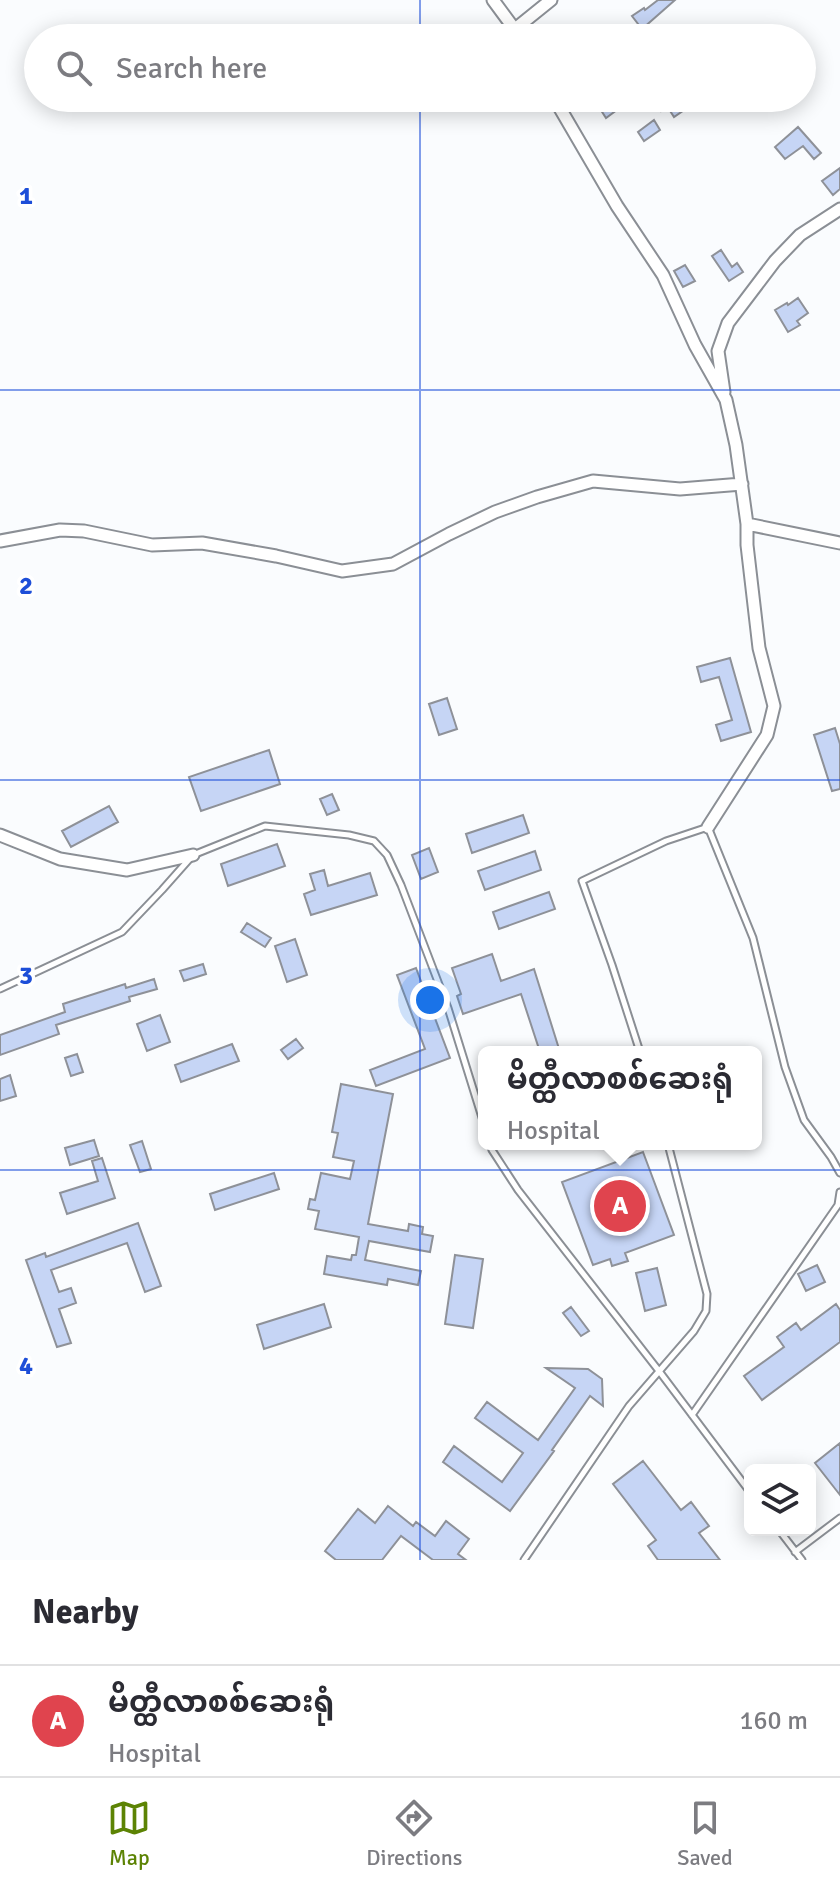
<!DOCTYPE html>
<meta charset="utf-8">
<style>
:root{--surface:#fff;--page:#f2f2f3;--text:#2b2b33;--muted:#7c7c81;--line:#e1e1e2;--accent:#5c8304}
body{margin:0;font-family:Signika,"Noto Sans Myanmar",sans-serif;background:var(--page);color:var(--text)}
.controls{position:absolute;right:24px;bottom:24px;display:grid;overflow:hidden;border-radius:12px;box-shadow:0 4px 20px #0003}
.controls button{width:72px;height:72px;display:grid;place-items:center;padding:0;border:0;border-bottom:2px solid var(--line);background:var(--surface);color:var(--text);font:40px sans-serif}
.you{position:absolute;left:430px;top:1000px;width:28px;height:28px;margin:-20px;border:6px solid #fff;border-radius:50%;background:#1a73e8;box-shadow:0 0 0 12px #1a73e833}
.badge{display:grid;place-items:center;width:52px;height:52px;border-radius:50%;background:var(--accent);color:#fff;font-size:26px;font-weight:700}
.pin{position:absolute;translate:-50% -50%;border:4px solid #fff;box-shadow:0 2px 8px #0006}
.popup{position:absolute;left:478px;top:1046px;width:284px;height:104px;box-sizing:border-box;display:grid;place-content:center;border-radius:12px;background:var(--surface);filter:drop-shadow(0 2px 6px #0005);font-size:26px;white-space:nowrap;color:var(--muted)}
.popup b{font-size:30px;color:var(--text)}
.popup::after{content:'';position:absolute;left:50%;top:100%;margin-left:-16px;border:16px solid transparent;border-top-color:var(--surface)}
.list{margin:0;padding:0;list-style:none}
h2{display:flex;justify-content:space-between;align-items:center;height:104px;margin:0;padding:0 32px;font-size:34px}
h2 small{font-size:26px;font-weight:400;color:var(--muted)}
.list li{display:grid;grid-template-columns:52px 1fr auto;gap:24px;align-items:center;box-sizing:border-box;height:112px;padding:0 32px;border-top:2px solid var(--line)}
.list b{display:block;font-size:30px;white-space:nowrap}
.list p{margin:0;font-size:26px;white-space:nowrap;color:var(--muted)}
.list em{font-size:26px;font-style:normal;color:var(--muted)}
.icon{flex:none;width:44px;height:44px;fill:none;stroke:currentColor;stroke-width:2;stroke-linecap:round;stroke-linejoin:round}
.map{position:relative;flex:none;width:840px;height:1560px;overflow:hidden}
.search{position:absolute;background:var(--surface);box-shadow:0 4px 20px #0003;left:24px;right:24px;top:24px;height:88px;display:flex;align-items:center;gap:20px;box-sizing:border-box;padding:0 28px;border-radius:44px;color:var(--muted);font-size:30px}
.sheet{height:216px;background:var(--surface)}
nav{display:flex;justify-content:space-around;align-items:center;box-sizing:border-box;height:112px;border-top:2px solid var(--line);background:var(--surface);font-size:22px;color:var(--muted)}
nav a{display:grid;justify-items:center;gap:4px}
nav .on{color:var(--accent)}
.map>svg:first-child{display:block}
</style>
<div class="map">
<svg width="840" height="1560" viewBox="0 0 840 1560">
<rect width="100%" height="100%" fill="#fafcfe"/>
<path fill="#c6d5f5" stroke="#8e9198" stroke-width="2" d="M658,0H675L642,29L632,16L644,8L645,10Z
M605,98H633L606,118L597,104Z
M652,98H679L687,108L674,117L667,106L661,111Z
M654,120L660,130L644,141L638,132Z
M798,127L821,153L814,159L803,146L785,159L775,147Z
M840,168V189L833,195L822,181Z
M721,250L732,267L737,263L743,272L729,281L712,256Z
M685,265L695,281L683,287L674,271Z
M798,298L808,313L797,321L800,325L788,332L775,310L787,303L788,305Z
M730,658L751,732L721,741L716,725L732,720L719,677L701,682L697,667Z
M447,698L457,729L439,735L429,704Z
M835,728L840,744V789L832,791L814,735Z
M269,750L280,784L201,811L189,777Z
M332,794L339,810L327,815L320,799Z
M109,806L118,822L71,847L62,831Z
M523,815L529,833L472,853L466,834Z
M277,844L285,866L228,886L221,864Z
M429,848L438,872L421,879L412,855Z
M535,851L541,870L485,890L478,871Z
M324,870L328,886L370,873L377,895L311,915L304,894L315,890L310,874Z
M549,892L555,909L499,929L493,912Z
M247,923L271,938L265,947L241,932Z
M295,939L307,975L287,982L275,946Z
M492,954L501,981L534,969L560,1052H540L521,994L463,1014L457,996L461,994L452,968Z
M203,964L206,974L184,981L180,971Z
M416,968L450,1058L376,1086L370,1070L425,1049L397,975Z
M154,979L157,989L129,997L130,1001L56,1025L59,1034L0,1055V1035L65,1012L63,1004L125,984L126,988Z
M160,1015L170,1042L147,1051L137,1024Z
M296,1039L303,1048L288,1059L281,1050Z
M232,1044L239,1061L181,1082L175,1065Z
M77,1054L83,1072L71,1076L65,1058Z
M10,1075L16,1096L0,1101V1079Z
M341,1084L393,1094L368,1224L408,1231L409,1224L423,1227L422,1234L433,1236L430,1252L369,1241L365,1260L421,1271L418,1285L388,1279L387,1285L324,1274L327,1256L351,1260L352,1255H356L359,1237L315,1229L319,1211L308,1209L310,1199L315,1200L321,1173L350,1179L354,1161L333,1157L338,1133L332,1132Z
M94,1140L99,1156L70,1165L65,1148Z
M142,1141L151,1169L140,1172L130,1145Z
M643,1152L674,1235L625,1253L628,1261L612,1266L610,1259L593,1265L562,1182Z
M102,1158L115,1198L67,1214L60,1193L98,1181L92,1161Z
M274,1173L279,1189L215,1210L210,1194Z
M138,1223L161,1286L145,1292L127,1243L51,1270L59,1292L71,1288L76,1303L59,1309L71,1343L57,1347L26,1260L45,1253L46,1257Z
M455,1255L483,1259L473,1328L445,1324Z
M817,1265L825,1282L806,1291L798,1274Z
M657,1268L666,1305L645,1311L636,1273Z
M324,1304L331,1327L264,1349L257,1325Z
M836,1304L840,1310V1342L762,1400L744,1376L784,1347L777,1337L796,1323L801,1330Z
M571,1307L589,1331L581,1336L563,1313Z
M546,1368L588,1369L602,1379L603,1406L590,1396L552,1450L554,1451L510,1511L443,1462L454,1446L502,1482L523,1453L475,1418L487,1402L538,1440L575,1388Z
M840,1443V1495L815,1463Z
M643,1461L681,1510L691,1502L709,1526L699,1533L720,1560H658L648,1546L656,1540L613,1484Z
M388,1506L413,1526L416,1522L435,1536L446,1521L469,1539L458,1554L466,1560H433L401,1536L382,1560H336L325,1551L358,1509L375,1523Z"/>
<g fill="none" stroke-linecap="round" stroke-linejoin="round">
<defs>
<path id="service" d="M0,989L122,932L162,890L193,855L265,826L349,835L374,841L387,855L401,885L448,1008L484,1124
M640,1052L612,965L582,881L666,841L708,827L753,938L785,1067L804,1120L831,1157L840,1173
M490,1144L492,1150L518,1190L659,1371L750,1492
M692,1415L838,1205L840,1192
M779,1530L802,1560
M795,1552L840,1518
M524,1560L629,1406L694,1331L706,1311L707,1294L668,1144"/>
<path id="minor" d="M493,0L521,38
M515,29L551,0
M554,98L617,206L663,275L695,345L726,400L736,445L747,524V545L759,648L774,706L767,735L708,827
M724,392L718,351L728,323L775,261L800,235L840,209
M747,524L840,543
M0,541L60,530L84,531L152,545L202,543L276,556L342,571L393,564L449,534L495,512L537,497L593,481L680,489L742,484
M0,835L60,859L127,870L193,855"/>
</defs>
<use href="#service" stroke="#8b8f95" stroke-width="9"/>
<use href="#minor" stroke="#8b8f95" stroke-width="15"/>
<use href="#service" stroke="#fff" stroke-width="5"/>
<use href="#minor" stroke="#fff" stroke-width="11"/>
</g>
<path fill="none" stroke="#1d4ed8" stroke-width="2" stroke-opacity="0.55" d="M420,0V38M420,98V1560M0,390H840M0,780H840M0,1170H840"/>
<g font-size="26" text-anchor="middle" font-weight="bold" fill="#1d4ed8" stroke="#fff" stroke-width="7" stroke-linejoin="round" paint-order="stroke">
<text x="26" y="204">1</text>
<text x="26" y="594">2</text>
<text x="26" y="984">3</text>
<text x="26" y="1374">4</text>
</g>
</svg>
<div class="controls">
<button><svg class="icon" aria-label="layers" viewBox="0 0 24 24"><path d="M12 4l9 5-9 5-9-5zM3 14l9 5 9-5"/></svg></button>
</div>
<div class="you"></div>
<div class="pin badge" style="left:620px;top:1206px;background:#e0444e">A</div>
<div class="popup"><b>မိတ္ထီလာစစ်ဆေးရုံ</b>Hospital</div>
<div class="search"><svg class="icon" aria-label="search" viewBox="0 0 24 24"><circle cx="10" cy="10" r="6"/><path d="M15 15l6 6"/></svg>Search here</div>
</div>
<section class="sheet">
<h2>Nearby<small></small></h2>
<ul class="list">
<li><span class="badge" style="background:#e0444e">A</span><div><b>မိတ္ထီလာစစ်ဆေးရုံ</b><p>Hospital</p></div><em>160 m</em></li>
</ul>
</section>
<nav>
<a class="on"><svg class="icon" aria-label="map" viewBox="0 0 24 24"><path d="M3 6l6-2 6 2 6-2v14l-6 2-6-2-6 2zM9 4v14M15 6v14"/></svg>Map</a>
<a><svg class="icon" aria-label="directions" viewBox="0 0 24 24"><path d="M12 3l9 9-9 9-9-9zM9 14v-3h6M13 9l2 2-2 2"/></svg>Directions</a>
<a><svg class="icon" aria-label="saved" viewBox="0 0 24 24"><path d="M7 4h10v16l-5-4-5 4z"/></svg>Saved</a>
</nav>
